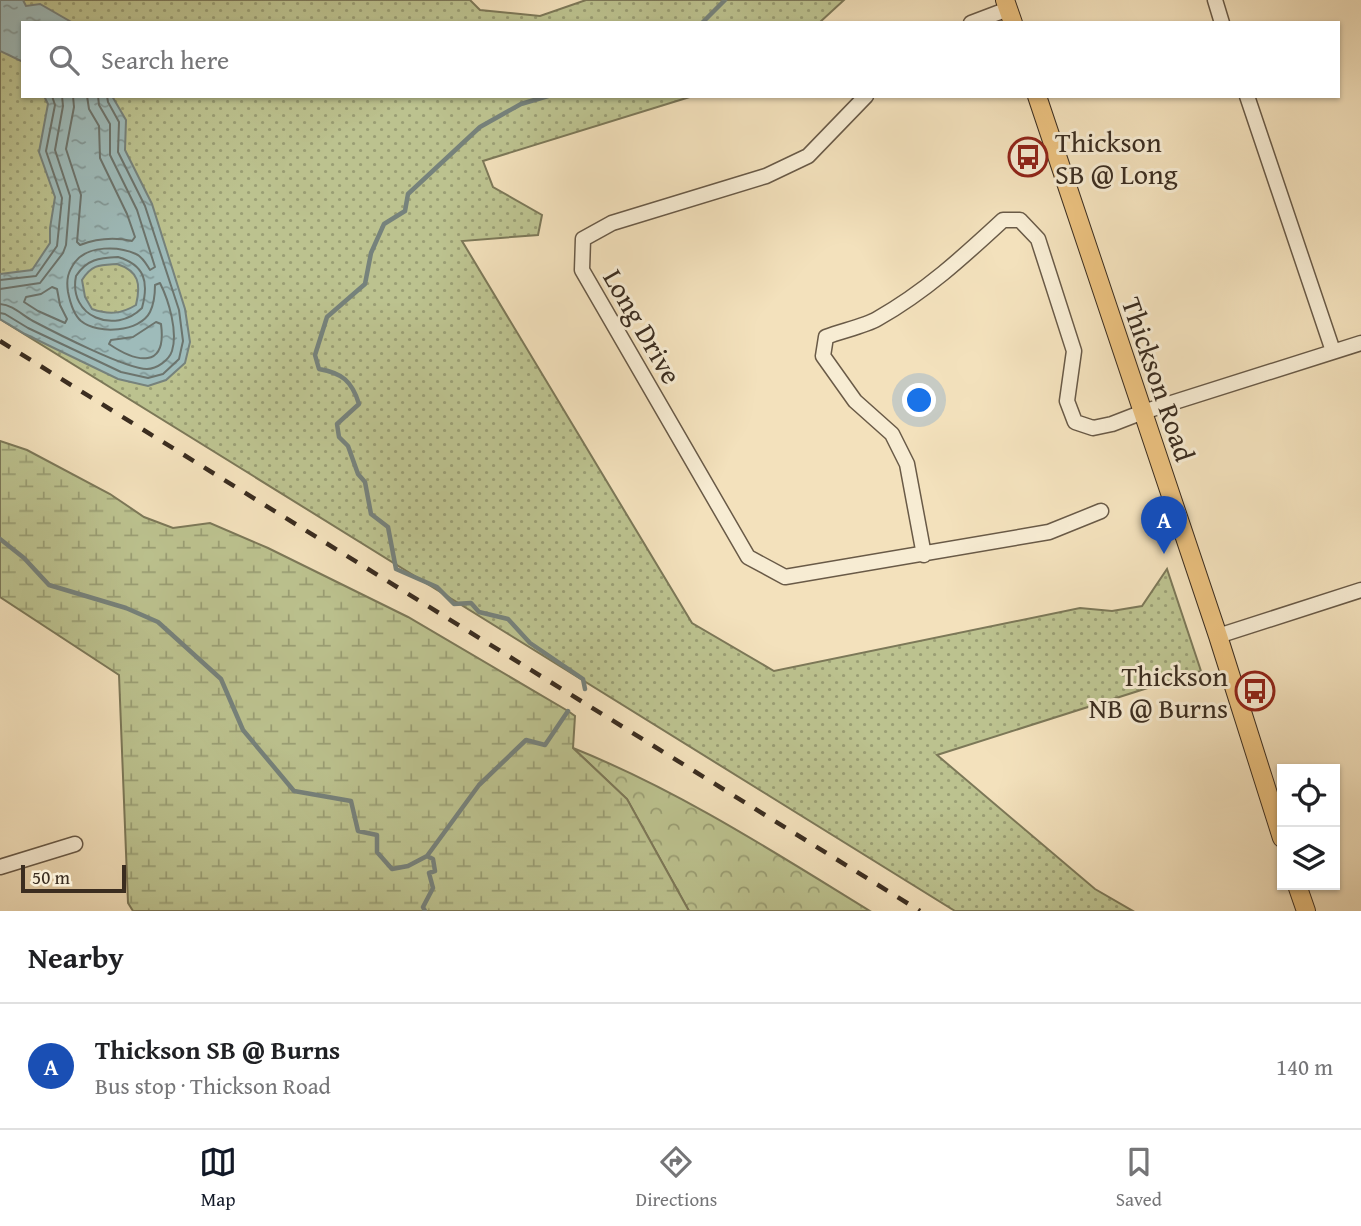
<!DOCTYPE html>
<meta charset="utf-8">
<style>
:root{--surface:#fff;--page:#f2f2f2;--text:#202124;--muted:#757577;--line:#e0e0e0;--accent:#111827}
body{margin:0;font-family:"Gentium Book Plus",serif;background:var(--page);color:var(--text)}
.controls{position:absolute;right:21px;bottom:21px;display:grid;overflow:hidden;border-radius:0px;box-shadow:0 2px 5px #0004}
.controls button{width:63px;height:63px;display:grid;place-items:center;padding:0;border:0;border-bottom:2px solid var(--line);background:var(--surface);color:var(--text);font:35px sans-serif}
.scale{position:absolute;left:21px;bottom:18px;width:105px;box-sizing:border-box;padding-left:7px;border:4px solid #3b2d20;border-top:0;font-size:19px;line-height:24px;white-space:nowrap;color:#3b2d20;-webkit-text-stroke:5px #f7ecd3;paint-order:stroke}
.you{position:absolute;left:920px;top:401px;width:24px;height:24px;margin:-18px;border:5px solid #fff;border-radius:50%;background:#1a73e8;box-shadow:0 0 0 10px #1a73e833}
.badge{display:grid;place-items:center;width:46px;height:46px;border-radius:50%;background:var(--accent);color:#fff;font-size:23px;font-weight:700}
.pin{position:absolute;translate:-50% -58px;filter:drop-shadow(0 2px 4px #0008)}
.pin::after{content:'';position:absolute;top:37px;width:24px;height:21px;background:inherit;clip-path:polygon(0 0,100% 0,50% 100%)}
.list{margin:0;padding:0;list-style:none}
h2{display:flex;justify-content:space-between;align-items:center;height:91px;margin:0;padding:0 28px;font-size:30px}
h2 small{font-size:23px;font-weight:400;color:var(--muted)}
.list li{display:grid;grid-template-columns:46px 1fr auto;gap:21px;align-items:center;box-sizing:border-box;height:126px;padding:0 28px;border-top:2px solid var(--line)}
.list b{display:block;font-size:26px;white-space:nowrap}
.list p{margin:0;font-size:23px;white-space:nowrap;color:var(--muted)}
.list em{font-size:23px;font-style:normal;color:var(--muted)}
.icon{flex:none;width:38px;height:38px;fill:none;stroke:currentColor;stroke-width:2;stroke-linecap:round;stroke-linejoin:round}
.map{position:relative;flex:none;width:1361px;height:911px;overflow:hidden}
.search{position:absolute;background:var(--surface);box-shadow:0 2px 5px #0004;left:21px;right:21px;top:21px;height:77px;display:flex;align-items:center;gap:18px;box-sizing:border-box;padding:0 24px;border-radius:0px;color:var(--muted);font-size:26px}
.sheet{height:217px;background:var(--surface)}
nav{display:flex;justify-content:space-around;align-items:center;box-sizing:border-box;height:98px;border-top:2px solid var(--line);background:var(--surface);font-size:19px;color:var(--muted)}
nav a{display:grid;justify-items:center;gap:4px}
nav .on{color:var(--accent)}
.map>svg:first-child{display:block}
</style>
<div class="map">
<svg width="1361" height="911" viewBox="0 0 1361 911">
<defs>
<pattern id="forest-crowns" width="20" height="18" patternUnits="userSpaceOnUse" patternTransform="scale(1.75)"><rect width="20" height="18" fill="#bcc28f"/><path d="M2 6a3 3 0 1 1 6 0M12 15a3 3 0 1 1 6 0" fill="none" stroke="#9a9e74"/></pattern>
<pattern id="wetland-marsh" width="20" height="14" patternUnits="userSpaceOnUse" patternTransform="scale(1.75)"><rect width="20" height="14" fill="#bcc28f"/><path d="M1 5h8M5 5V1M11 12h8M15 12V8" fill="none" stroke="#9a9e74"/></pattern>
<pattern id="park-dots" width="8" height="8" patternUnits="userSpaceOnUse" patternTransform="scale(1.75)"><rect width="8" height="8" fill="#bcc28f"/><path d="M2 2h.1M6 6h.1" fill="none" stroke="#9a9e74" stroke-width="1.8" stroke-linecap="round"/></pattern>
<pattern id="water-ripples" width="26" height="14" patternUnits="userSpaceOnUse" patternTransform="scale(1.75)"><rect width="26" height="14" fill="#9ebbba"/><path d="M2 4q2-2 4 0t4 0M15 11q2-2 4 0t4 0" fill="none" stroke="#829897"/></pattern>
</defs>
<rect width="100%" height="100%" fill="#f3e1bc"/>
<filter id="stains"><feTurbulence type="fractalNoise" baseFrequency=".00286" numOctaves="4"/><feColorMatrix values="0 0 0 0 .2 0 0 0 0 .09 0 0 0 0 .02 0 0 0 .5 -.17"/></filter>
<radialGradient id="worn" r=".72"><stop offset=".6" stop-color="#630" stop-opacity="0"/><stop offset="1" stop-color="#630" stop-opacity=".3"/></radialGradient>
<path fill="url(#forest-crowns)" stroke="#7c7858" stroke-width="2" d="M573,748C678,790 774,852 870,911H689L627,799Z"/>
<path fill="url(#wetland-marsh)" stroke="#7c7858" stroke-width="2" d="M0,441L27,450L110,494L144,517L173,528L210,523L268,548L408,617L568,711L575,716L573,748L627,799L689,911H133L128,903L119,675L0,597Z"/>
<path fill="url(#park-dots)" stroke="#7c7858" stroke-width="2" d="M0,0H470L480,10L540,16L586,0H844L819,23H23V96H693L483,161L493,187L542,215L538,235L462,241L692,623L774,671L1080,608L1112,611L1142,606L1167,569L1201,671L937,755L1095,889L1133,911H955L0,319Z"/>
<path fill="url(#water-ripples)" stroke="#76827c" stroke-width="2" fill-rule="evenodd" d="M0,0H23L26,6L40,4L73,23H23V62L0,51Z
M44,96H112L126,120L125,150L152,204L185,309L190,342L185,363L166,380L148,386L118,379L25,334L0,319V274L32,270L50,243V228L55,197L39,152L48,104ZM117,264C139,271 141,284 136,305C121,314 109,315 92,309L85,297L82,280C92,264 100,265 117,264Z"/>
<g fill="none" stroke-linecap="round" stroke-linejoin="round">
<path stroke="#6c746d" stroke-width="2" d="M73,96L74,107L66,149L81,195L77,242L80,245C98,238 114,237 132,241L135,237L127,214L100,158L99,126L89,109L87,96
M118,257C145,265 149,282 142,308C115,335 68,317 76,276C87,259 99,258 118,257Z
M0,280L36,276L57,246L62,198L46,151L55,105L52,96
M52,287L57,289L60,305L67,319L65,323L38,311L24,302L26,297L41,294Z
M0,289L40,283L63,253L66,245L70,196L55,150L63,106L62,96
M0,304C13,305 22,315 33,321C54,332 126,369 147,369C157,369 169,360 172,351C178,332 169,301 160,283L155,285C155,293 154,304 150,312C140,332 98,335 81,321C73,314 70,302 68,292C66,279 68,272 75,262C88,245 119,246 136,254C143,257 146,264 150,270L155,267L137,210L110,155V124L99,105L98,96
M0,313L5,314L28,328L121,372L148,378L163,374L179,359L183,341L179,310L145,206L118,152L119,122L108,102L107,96
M156,322L161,324C167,369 137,363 109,344L111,340L133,337Z"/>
<path stroke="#76827c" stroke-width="4.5" d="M702,23L725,0
M548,96L521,104L480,127L408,194L405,211L384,224L371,253L365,284L327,317L315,355L319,369C342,373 352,381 359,404L337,424L339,437L348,446L358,474L365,482L371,514L388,527L396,569L437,587L454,604L471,603L479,612L508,619L530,643L583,679L585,689
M0,539L24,558L49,585L126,608L158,622L221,679L243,730L294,791L351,801L358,831L377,835V852L392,869L408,866L427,856L433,859L435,871L429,873L433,888L423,907L425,911
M427,856L479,785L526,740L545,745L568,711"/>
<defs>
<path id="minor" d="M1215,0L1222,23
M971,23L1008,9
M866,96L808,156L766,176L612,223L583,239L582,270L748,557L785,577L1049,532L1101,511
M1247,96L1333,351
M924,555L907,464L892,434L855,401L823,356L826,337C841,331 865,326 877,319C925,292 963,257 1003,220H1020L1038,239L1074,351L1067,401L1075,422L1093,428L1112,424L1143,412L1361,343
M1218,636L1361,590
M0,867L75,844"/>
<path id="major" d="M1005,0L1013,23
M1037,96L1218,636L1282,838
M1297,885L1306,911"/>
</defs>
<use href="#minor" stroke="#695a47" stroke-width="17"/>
<use href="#major" stroke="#3b2d20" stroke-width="20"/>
<use href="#minor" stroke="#f7ecd3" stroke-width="14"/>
<use href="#major" stroke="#eac07e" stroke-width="18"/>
<path stroke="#3b2d20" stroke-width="4.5" stroke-dasharray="12 12" stroke-linecap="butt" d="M0,341L920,911"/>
</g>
<defs>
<symbol id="bus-ring" viewBox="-11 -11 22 22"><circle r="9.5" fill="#f7ecd3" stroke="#8f2418" stroke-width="1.5"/><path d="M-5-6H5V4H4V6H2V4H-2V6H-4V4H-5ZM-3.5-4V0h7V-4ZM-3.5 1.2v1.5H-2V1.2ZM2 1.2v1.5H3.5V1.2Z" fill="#8f2418"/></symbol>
</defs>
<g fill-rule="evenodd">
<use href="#bus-ring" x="1006" y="135" width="44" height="44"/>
<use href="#bus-ring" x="1233" y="669" width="44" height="44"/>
</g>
<g text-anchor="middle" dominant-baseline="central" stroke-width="6" stroke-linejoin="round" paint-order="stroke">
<g font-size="28" fill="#3b2d20" stroke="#f7ecd3" text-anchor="start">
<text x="1055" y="141">Thickson<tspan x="1055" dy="32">SB @ Long</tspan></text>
<text x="1228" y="675" text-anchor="end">Thickson<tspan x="1228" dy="32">NB @ Burns</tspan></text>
</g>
<g font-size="28" fill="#3b2d20" stroke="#f7ecd3">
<text transform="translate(643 326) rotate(60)">Long Drive</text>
<text transform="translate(1159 379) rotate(71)">Thickson Road</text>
</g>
</g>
<rect width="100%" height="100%" filter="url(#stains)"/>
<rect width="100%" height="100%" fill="url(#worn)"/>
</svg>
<div class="controls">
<button><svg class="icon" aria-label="locate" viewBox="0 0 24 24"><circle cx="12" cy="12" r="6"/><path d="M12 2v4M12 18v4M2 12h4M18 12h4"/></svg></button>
<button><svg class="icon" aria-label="layers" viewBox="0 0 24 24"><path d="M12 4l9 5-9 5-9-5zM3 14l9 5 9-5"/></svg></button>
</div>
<div class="scale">50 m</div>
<div class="you"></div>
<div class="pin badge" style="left:1164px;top:554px;background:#1a4fb4">A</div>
<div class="search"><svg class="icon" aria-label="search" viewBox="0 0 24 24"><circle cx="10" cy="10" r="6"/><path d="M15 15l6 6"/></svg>Search here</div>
</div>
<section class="sheet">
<h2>Nearby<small></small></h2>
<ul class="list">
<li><span class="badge" style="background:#1a4fb4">A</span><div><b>Thickson SB @ Burns</b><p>Bus stop · Thickson Road</p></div><em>140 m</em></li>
</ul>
</section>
<nav>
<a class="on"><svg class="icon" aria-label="map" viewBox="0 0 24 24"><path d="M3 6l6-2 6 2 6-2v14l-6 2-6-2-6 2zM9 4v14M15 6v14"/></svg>Map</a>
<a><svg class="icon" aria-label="directions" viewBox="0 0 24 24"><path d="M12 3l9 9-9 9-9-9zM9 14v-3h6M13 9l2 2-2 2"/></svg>Directions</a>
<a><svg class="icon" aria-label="saved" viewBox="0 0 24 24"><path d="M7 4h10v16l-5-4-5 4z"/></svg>Saved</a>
</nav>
